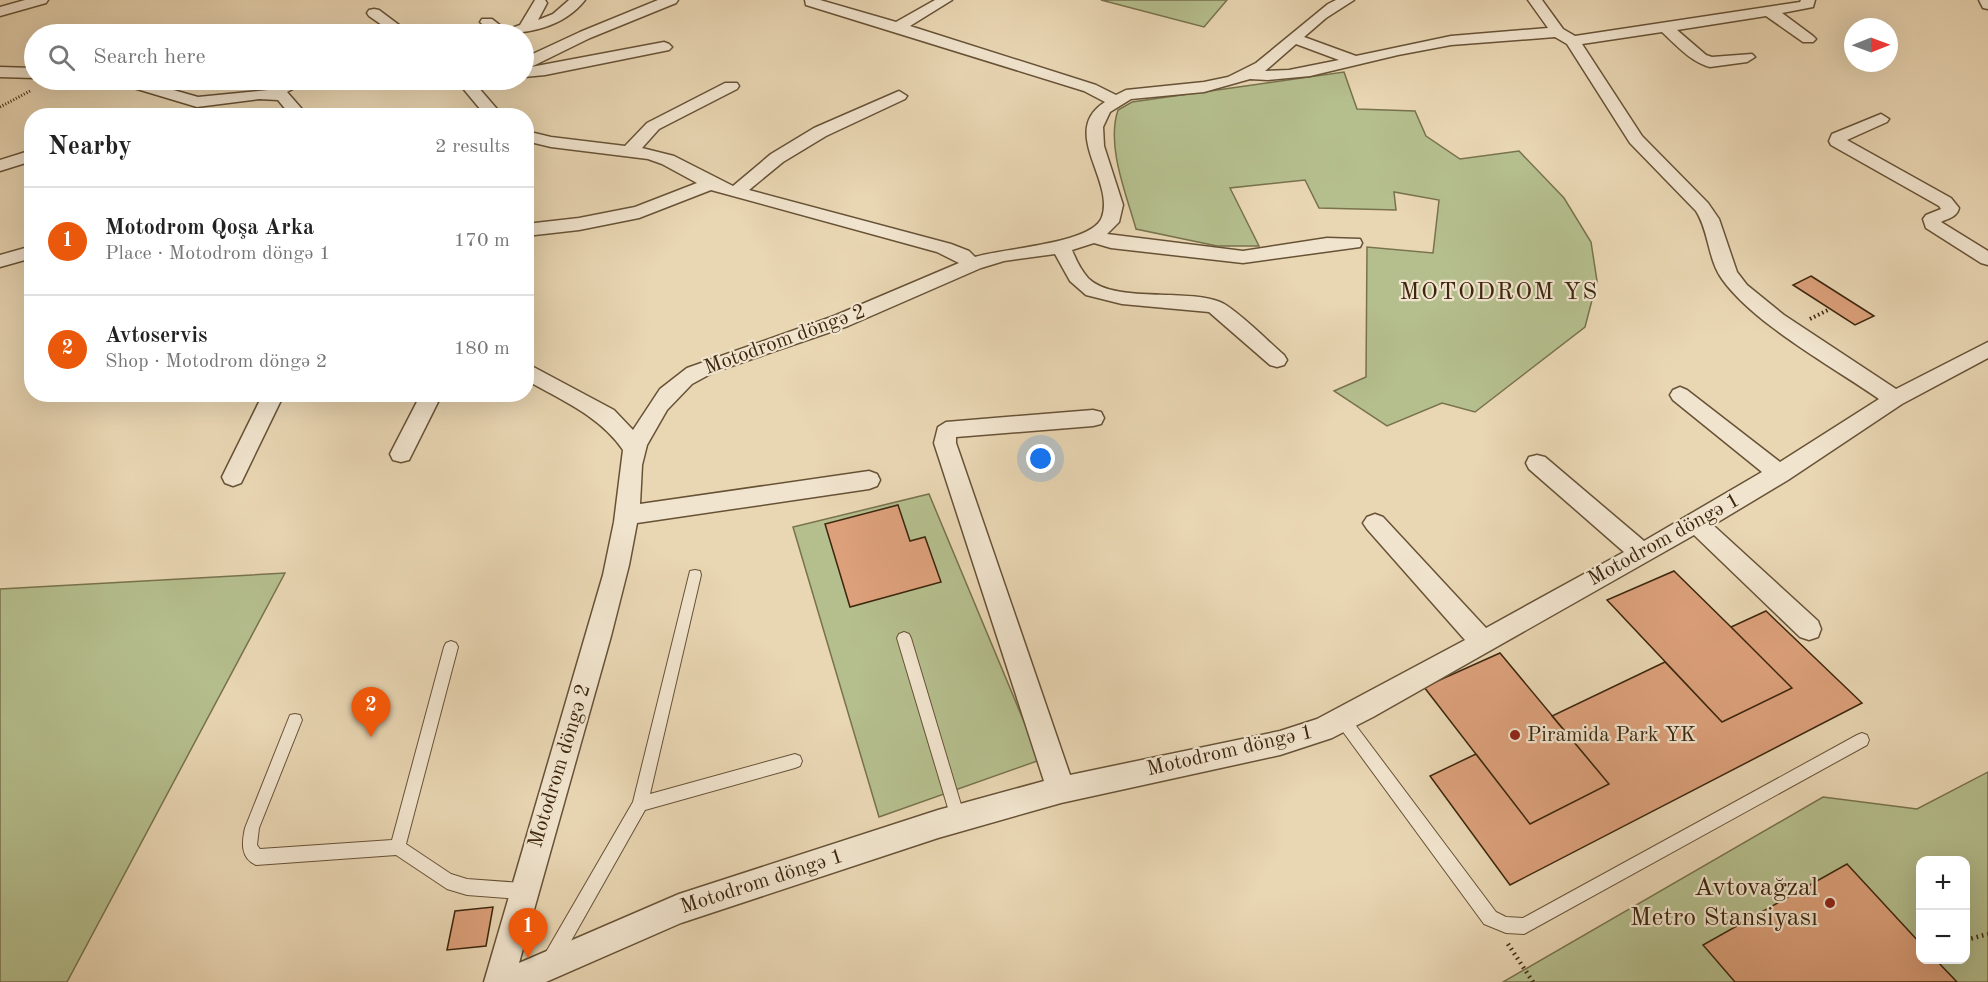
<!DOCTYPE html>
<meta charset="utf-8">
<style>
:root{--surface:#fff;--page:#f2f2f2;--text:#222;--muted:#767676;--line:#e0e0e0;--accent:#ea580c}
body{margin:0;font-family:"Old Standard TT",serif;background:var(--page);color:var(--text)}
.controls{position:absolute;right:18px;bottom:18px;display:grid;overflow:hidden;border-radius:12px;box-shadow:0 6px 24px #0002}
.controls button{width:54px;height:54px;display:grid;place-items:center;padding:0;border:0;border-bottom:2px solid var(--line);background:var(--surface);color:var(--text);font:30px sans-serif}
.compass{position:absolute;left:1844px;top:18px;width:54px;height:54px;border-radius:50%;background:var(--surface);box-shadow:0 6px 24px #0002;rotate:89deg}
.you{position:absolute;left:1041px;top:459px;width:21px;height:21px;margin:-15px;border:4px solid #fff;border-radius:50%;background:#1a73e8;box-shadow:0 0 0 9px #1a73e833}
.badge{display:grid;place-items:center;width:39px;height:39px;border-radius:50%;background:var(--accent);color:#fff;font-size:20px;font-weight:700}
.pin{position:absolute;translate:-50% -50px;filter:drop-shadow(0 2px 3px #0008)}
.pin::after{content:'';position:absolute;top:32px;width:21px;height:18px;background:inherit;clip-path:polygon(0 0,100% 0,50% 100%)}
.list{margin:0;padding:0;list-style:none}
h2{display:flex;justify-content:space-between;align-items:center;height:78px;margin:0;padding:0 24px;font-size:26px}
h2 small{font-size:20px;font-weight:400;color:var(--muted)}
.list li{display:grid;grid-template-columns:39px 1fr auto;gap:18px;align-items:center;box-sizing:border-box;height:108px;padding:0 24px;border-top:2px solid var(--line)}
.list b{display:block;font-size:22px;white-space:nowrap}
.list p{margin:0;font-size:20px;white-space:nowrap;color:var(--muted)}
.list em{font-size:20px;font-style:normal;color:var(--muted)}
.icon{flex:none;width:33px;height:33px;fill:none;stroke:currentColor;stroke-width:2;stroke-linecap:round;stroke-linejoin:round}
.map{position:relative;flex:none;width:1988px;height:982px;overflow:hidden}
.search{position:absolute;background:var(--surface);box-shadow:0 6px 24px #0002;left:24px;top:24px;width:510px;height:66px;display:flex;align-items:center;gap:15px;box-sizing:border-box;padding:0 21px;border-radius:33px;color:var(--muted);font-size:22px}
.panel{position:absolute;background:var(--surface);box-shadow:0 6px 24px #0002;left:24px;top:108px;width:510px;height:294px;border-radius:24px}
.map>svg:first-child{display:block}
</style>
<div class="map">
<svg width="1988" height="982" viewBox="0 0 1988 982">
<rect width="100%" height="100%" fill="#e9d6b3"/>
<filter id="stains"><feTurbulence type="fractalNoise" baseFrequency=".00333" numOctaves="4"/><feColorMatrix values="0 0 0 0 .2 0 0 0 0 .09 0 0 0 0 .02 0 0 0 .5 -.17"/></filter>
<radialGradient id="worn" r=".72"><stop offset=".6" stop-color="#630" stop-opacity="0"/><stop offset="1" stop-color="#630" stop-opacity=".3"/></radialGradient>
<path fill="#b5be8d" stroke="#78724d" stroke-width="1.5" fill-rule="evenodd" d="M1101,0H1227L1204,27Z
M1344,72L1357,109L1415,111L1426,136L1460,159L1519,151L1564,198L1591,242L1597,281L1585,327L1475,412L1442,403L1387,426L1334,391L1366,377L1367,247L1433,253L1439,200L1394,192L1396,210L1319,208L1305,180L1230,188L1259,246H1217L1136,229C1126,193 1106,146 1118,110L1132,102Z
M929,494L1040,760L879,817L793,527Z
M285,573L67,982H0V589Z
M1988,772V982H1503L1823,797L1917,809ZM1920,860H1966V960H1920Z"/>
<path fill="#dca07a" stroke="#3c260d" stroke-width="1.5" d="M1811,276L1874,316L1855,325L1793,285Z
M898,505L910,541L925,537L941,582L850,607L825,524Z
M1674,571L1731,627L1792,688L1722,722L1607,600Z
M1766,611L1862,703L1510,885L1430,776L1476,754L1530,824L1609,784L1552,716L1665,662L1722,722L1792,688L1731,627Z
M1500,653L1609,784L1530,824L1424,687Z
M1847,864L1920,943V960H1936L1957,982H1735L1703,945Z
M493,907L486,946L447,950L455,911Z"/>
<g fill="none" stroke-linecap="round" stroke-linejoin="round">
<defs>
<path id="service" d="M695,570L700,571L701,575L650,794L795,754L800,756L802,761L800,766L795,768L645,810L558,964L552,966L546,964L544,958L546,952L633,802L689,575L690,571Z
M904,632L909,634L911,638L965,818L963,823L958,825L953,823L951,818L897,638L899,634Z
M451,641L456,643L458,647L406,844L451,874L467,879L522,883L527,886L530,891L527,896L522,899L467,895L447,889L396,855L256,865C240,858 242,842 245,828L288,720L290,715L295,714L300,715L302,720L259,828L257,845L260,849L392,840L444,647L446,643Z
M1343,714L1348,715L1496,912L1506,917L1523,918L1857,735L1862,733L1867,735L1869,740L1867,745L1524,934L1506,933L1484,924L1338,725L1336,720L1338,715Z"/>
<path id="minor" d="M25,0H48L46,3L0,16V7Z
M535,0H545L547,3L538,20L553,14L569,0H585C563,28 527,34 493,34L480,22L482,19H492L506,30L520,25Z
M658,0H678L676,3L590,38L531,67L664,42L669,44L672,47L669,50L545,75L524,77V58L580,32Z
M805,0H820L896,22L935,0H952L910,26L1096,85L1116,95L1126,90L1204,82L1228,77L1256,63L1328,4L1336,0H1354L1326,18L1304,37L1356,56L1451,36L1548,28L1528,0H1542L1563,29L1575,36L1800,2L1801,0H1815L1813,7L1782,13L1813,36L1816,39L1813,42H1803L1766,16L1677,30L1706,55L1712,57L1752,54L1755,57L1747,62L1710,67C1691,62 1676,45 1662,32L1582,44L1642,136L1708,203L1719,219L1737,272L1747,285L1784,315L1896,389L1988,342V358L1902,404L1788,480L1713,525L1818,621L1821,629L1818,637L1809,640L1800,637L1694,535L1373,717L1332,738L1280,755L1061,803L938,838L681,923L546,982H484L603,575L614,522L623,450C600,416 561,400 526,380V363L614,410L633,430L660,389L687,368L834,316L959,263L937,252L711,190L639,218L579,230L526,236V224L579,218L635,207L697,183L662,164L648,159L551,147L526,141V131L551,137L625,146L647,123L725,83H737L739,86L737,89L659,129L642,148L674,156L733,186L771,154L814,128L899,91L907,96L905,99L826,136L783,162L749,190L951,244L969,251L975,257C1003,248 1093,244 1102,217C1115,180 1059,131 1105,102L1084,91L806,5ZM1555,37L1567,44L1630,143L1696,211C1709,231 1708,260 1722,279C1754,324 1833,367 1879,399L1780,462L1687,390L1680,387L1673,390L1670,395L1673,400L1762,472L1644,541L1545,457L1537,455L1529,457L1526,463L1529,469L1624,552L1486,628L1383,517L1375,514L1367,517L1363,523L1367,529L1465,640L1317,719L1280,731L1070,775L956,443V437L1093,426L1101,424L1104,418L1101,412L1093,410L946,422L938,427L934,443L1044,781L938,810L679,894L519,963L611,636L629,565L637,523L869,489L877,486L880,480L877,474L869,471L640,504L642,465L647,445L667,410L692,384L714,372L848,326L981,268L1004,261L1055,254L1070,281L1086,295L1122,304L1209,312L1270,365L1277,367L1284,365L1287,360L1284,355C1270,343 1234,307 1220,302C1186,288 1114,304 1088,278C1081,270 1076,260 1072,250L1094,243L1111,248L1243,263L1360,247L1362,243L1360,239L1327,238L1243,251L1107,234L1119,222L1123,205L1104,146L1103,127L1110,112L1131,99L1204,92L1250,79L1268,80L1310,76L1398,55L1451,45ZM1296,44L1339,60L1289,70L1265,71Z
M1979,0H1988V9L1983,8Z
M374,9L379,10L411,34H395L369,16L367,13L369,10Z
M0,67L34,68V78L0,77Z
M115,80H138L198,97L268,90L287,80H306L304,83L287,92L308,116H291L278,100L259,99L197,107L117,83Z
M456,80H472L503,116H486Z
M1881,114L1889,119L1887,122L1847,140L1951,198L1959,208C1957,217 1949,218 1941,222L1988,251V265L1981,263L1926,228L1923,219L1926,215L1941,209L1939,206L1831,145L1829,141L1832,134Z
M32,150V161L0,171V160Z
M32,246V258L0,267V255Z
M263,394H284L241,483L233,486L225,483L222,477Z
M421,394H442L409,460L401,462L393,460L390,454Z"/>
</defs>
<use href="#service" stroke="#675236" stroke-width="2"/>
<use href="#minor" stroke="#675236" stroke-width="3"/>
<path stroke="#3c260d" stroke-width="3" stroke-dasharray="1 2" stroke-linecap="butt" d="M0,107L30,91"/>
<path stroke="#3c260d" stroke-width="4" stroke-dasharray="1.5 3" stroke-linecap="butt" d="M1810,319L1830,309"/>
<path stroke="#3c260d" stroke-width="4.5" stroke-dasharray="1.5 4" stroke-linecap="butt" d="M1966,940L1988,934
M1508,944L1533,982"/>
<use href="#service" fill="#f1e4ce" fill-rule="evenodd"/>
<use href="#minor" fill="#f1e4ce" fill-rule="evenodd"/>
</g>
<g fill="#8f2418" stroke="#f1e4ce" stroke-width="2">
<circle cx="1515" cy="735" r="6"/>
<circle cx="1830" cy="903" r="6"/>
</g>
<g text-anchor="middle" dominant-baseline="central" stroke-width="4.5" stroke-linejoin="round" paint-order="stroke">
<g font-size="21" fill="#3c260d" stroke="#f1e4ce">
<text transform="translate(785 340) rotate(-20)">Motodrom döngə 2</text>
<text transform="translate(1664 540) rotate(-29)">Motodrom döngə 1</text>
<text transform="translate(1230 751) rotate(-13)">Motodrom döngə 1</text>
<text transform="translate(560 766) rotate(-73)">Motodrom döngə 2</text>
<text transform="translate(762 882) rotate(-18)">Motodrom döngə 1</text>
</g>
<g font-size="21" fill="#3c260d" stroke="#f1e4ce" text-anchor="start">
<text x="1527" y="735">Piramida Park YK</text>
</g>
<g font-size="24" letter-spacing="1.5" fill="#3c260d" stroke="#f1e4ce">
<text x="1499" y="293">MOTODROM YS</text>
</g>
<g font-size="26" fill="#3c260d" stroke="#f1e4ce" text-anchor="end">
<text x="1818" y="888">Avtovağzal<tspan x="1818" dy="30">Metro Stansiyası</tspan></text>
</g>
</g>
<rect width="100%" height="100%" filter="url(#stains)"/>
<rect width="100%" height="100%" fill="url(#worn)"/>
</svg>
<div class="controls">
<button>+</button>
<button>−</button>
</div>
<svg class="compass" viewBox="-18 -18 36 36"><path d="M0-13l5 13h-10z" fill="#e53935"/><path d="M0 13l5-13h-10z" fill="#767676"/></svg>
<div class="you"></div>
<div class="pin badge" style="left:528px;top:958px">1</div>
<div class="pin badge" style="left:371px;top:737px">2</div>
<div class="search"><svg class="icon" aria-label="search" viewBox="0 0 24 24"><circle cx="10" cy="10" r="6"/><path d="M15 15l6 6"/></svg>Search here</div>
<section class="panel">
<h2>Nearby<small>2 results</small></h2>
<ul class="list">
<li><span class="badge">1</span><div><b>Motodrom Qoşa Arka</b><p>Place · Motodrom döngə 1</p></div><em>170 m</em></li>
<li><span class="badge">2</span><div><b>Avtoservis</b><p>Shop · Motodrom döngə 2</p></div><em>180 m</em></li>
</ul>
</section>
</div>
